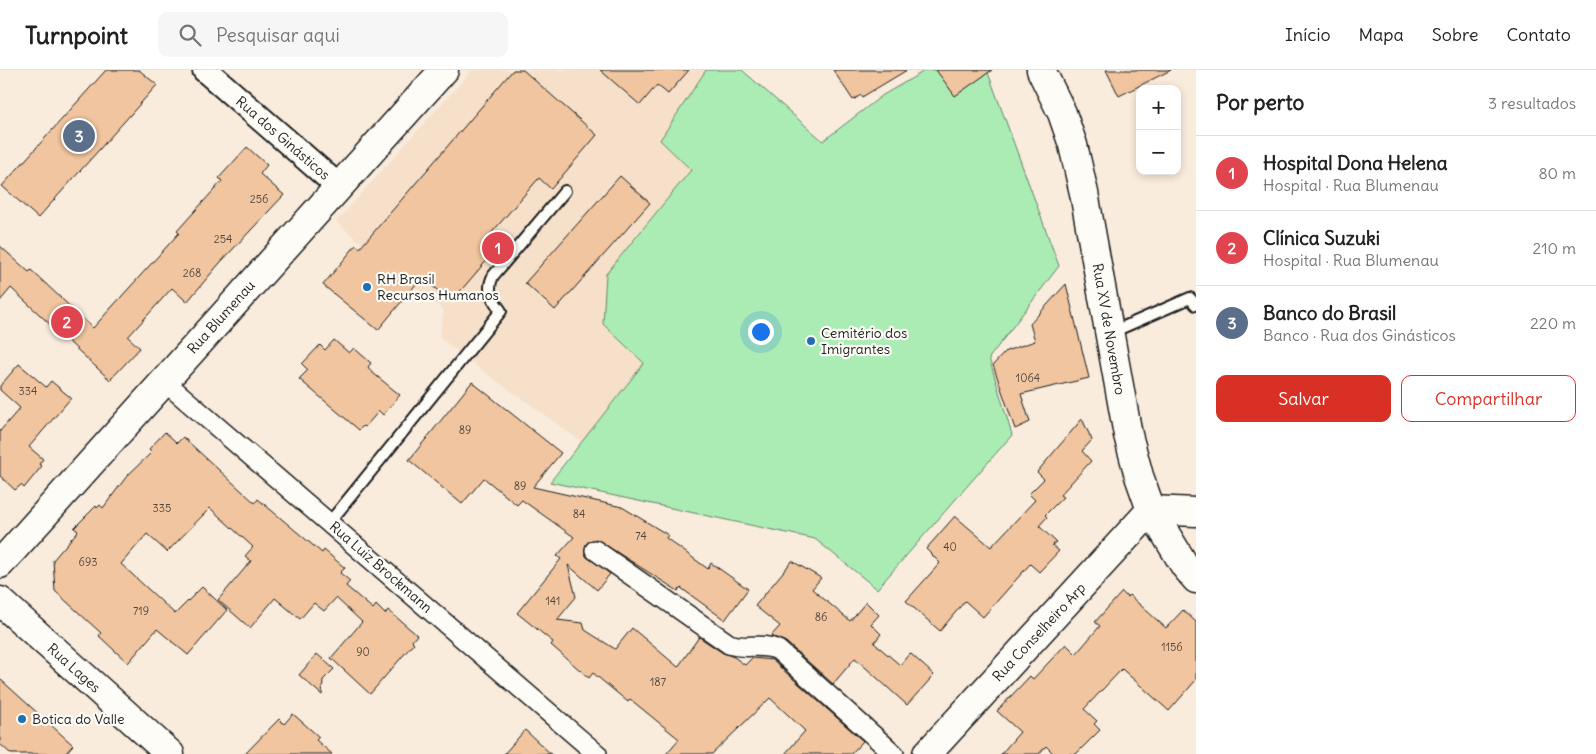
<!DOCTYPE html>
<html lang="pt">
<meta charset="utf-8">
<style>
:root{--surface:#fff;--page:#f6f6f6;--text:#222;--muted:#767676;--line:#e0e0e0;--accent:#d93025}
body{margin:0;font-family:Delius,sans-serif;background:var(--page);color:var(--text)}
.controls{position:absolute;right:15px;top:15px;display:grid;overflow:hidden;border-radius:10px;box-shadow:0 2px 8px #0003}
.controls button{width:45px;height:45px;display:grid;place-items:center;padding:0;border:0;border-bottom:1px solid var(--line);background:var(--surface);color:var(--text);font:25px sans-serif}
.you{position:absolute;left:760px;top:261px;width:18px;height:18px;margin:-12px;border:4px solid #fff;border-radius:50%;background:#1a73e8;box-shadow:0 0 0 8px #1a73e833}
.badge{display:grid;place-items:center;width:32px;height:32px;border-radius:50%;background:var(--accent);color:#fff;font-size:16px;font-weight:700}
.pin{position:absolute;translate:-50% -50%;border:2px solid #fff;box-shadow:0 1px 5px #0006}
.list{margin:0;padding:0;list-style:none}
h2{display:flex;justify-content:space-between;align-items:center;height:65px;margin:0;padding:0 20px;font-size:21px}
h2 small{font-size:16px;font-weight:400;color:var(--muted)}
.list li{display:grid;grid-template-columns:32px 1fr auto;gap:15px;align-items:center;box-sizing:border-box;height:75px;padding:0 20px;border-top:1px solid var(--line)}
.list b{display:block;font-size:19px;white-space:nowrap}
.list p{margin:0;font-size:16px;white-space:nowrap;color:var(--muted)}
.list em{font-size:16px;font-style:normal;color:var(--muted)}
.actions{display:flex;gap:10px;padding:15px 20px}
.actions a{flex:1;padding:11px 0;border:1px solid var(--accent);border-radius:10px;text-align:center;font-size:18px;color:var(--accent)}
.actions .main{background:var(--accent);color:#fff}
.icon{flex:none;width:28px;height:28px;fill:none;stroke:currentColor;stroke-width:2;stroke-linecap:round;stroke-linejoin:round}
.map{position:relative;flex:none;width:1196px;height:684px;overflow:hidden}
header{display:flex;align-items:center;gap:30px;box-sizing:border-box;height:70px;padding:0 25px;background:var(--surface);border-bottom:1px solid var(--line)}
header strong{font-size:24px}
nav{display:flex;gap:28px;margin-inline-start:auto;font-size:18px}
.search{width:350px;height:45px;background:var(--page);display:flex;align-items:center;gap:12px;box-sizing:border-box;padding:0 18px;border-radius:10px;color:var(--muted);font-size:19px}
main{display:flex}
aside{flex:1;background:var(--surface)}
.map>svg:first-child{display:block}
</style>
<header>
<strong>Turnpoint</strong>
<div class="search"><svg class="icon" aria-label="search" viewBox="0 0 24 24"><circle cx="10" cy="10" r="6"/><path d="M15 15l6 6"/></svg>Pesquisar aqui</div>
<nav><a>Início</a><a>Mapa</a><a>Sobre</a><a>Contato</a></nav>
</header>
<main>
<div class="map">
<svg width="1196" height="684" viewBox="0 0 1196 684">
<rect width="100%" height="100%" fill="#f9ecdd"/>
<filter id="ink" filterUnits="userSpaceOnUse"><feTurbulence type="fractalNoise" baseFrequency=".02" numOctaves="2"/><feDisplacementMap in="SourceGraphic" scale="10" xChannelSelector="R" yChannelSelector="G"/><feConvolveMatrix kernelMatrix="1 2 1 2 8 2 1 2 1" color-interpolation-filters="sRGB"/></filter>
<g filter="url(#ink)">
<path fill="#f6e0ca" d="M472,0H706L660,70L691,100L606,204L603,254L644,293L582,372L480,299L439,267L444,241L336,152Z"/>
<path fill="#abecb5" stroke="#648468" d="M706,0H742L823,71L883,25L926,0H987L1059,196L989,288L1012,365L877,519L815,469L550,412L644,293L603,254L606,204L691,100L660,70Z"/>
<path fill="#f0c59f" stroke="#1c1c1c" d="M106,0H139L157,15L38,148L2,116Z
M513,0H523L597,65L551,119L539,108L488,167L499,176L451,232L422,207L378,260L323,215L356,175L360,178Z
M600,0H689L668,24L657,15L640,35Z
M833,0H907L862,27L861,25L853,30Z
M936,0H992L955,26Z
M1106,0H1171L1119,26Z
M247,77L267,95L260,104L284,125L219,194L187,232L172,218L128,267L140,278L110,310L11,218L0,231V176L29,202L31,200L93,258L179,163L177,161L222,111L219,108Z
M620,106L650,133L555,240L525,213Z
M1066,214L1089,308L1021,324L1030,352L1015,359L993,295L1006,281L1035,271L1030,254Z
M334,270L349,283L354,278L371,293L368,297L373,303L400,325L383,345L379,341L365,357L363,356L359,360L299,309L308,300L302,294L320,275L325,280Z
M19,294L46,317L51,311L71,328L29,377L43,389L39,394L42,396L24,418L21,415L15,420L0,406V361L20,338L0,320V316Z
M472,312L561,383L533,417L622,437L668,465L666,468L708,499L711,493L748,519L725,550L681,518L678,521L596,469L586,474L585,484L610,504L597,520L568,495L576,527L557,550L583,553L585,560L615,579L632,558L678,597L699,567L723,583L734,587L745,595L752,588L772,590L863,671L851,684H785L805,661L770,628L712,684H666L679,669L630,629L628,632L593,603L589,608L551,575L553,572L517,543L561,489L557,486L574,467L522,430L517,435L484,408L462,434L409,390Z
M1082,349L1092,370L1082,381L1091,391L1060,425L1063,427L1045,445L1047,447L1039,456L1056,472L1052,475L1059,481L1039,502L1030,494L983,547L965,531L940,561L906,531L940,493L926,479L955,446L991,477L1035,430L1029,424L1044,409L1037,402Z
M165,362L177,373L183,367L255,433L258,429L322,483L324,480L345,498L340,503L350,511L346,516L373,539L376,535L385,544L388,540L417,565L412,571L414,573L370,624L331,588L362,552L336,528L324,541L314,533L300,549L275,528L250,558L218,530L251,491L245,486L253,477L210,438L167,482L147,464L121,494L175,544L202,517L227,540L188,585L157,559L128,593L99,566L101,563L55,521L53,490L78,461L74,458L96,436L97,438L100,435L103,438L127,406L152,382L149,379Z
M792,491L821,508L812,519L850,551L866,532L879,545L871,554L881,564L874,573L900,595L910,583L934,605L907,635L855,588L833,614L786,572L771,566L780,556L755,536Z
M1122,522L1127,527L1129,525L1166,558L1183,540L1196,552V610L1169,641L1122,599L1084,639L1097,651L1094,654L1100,660L1076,684H1054L1046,676L1039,684H1001L1020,662L997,641L1030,606L1033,609L1066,574L1076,584L1100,556L1095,552Z
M317,584L334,599L323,610L322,625L299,605Z
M0,609L73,675L65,684H11L0,674Z
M293,644L319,667L316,670L332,684H245L279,649L284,654Z
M525,660L551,684H504Z"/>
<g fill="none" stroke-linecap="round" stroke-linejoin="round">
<defs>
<path id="service" d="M1110,263L1190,228L1196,235
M329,453L501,241C492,228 486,221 493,206L565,121"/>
<path id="minor" d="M164,311L597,684
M595,480L729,574C746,580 761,572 778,580L894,684"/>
<path id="tertiary" d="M205,0L338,116"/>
<path id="secondary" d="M0,531L170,684
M927,684L1151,440L1196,442"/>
<path id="primary" d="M1041,0L1062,43L1073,75L1084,123L1128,365L1139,406L1151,440L1185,496L1196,509
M0,494L444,0"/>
</defs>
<use href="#service" stroke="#1c1c1c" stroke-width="14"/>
<use href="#minor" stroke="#1c1c1c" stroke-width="22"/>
<use href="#tertiary" stroke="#1c1c1c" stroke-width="28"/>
<use href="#secondary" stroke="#1c1c1c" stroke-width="31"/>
<use href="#primary" stroke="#1c1c1c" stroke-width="31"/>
<use href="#service" stroke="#fdfcf7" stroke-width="10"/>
<use href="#minor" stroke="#fdfcf7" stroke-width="19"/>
<use href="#tertiary" stroke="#fdfcf7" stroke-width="24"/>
<use href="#secondary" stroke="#fdfcf7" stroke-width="28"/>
<use href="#primary" stroke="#fdfcf7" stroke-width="28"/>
</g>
</g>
<g fill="#1f6fb2" stroke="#fdfcf7" stroke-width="2">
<circle cx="367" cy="217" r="5"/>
<circle cx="811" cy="271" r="5"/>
<circle cx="22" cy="649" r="5"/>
</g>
<g text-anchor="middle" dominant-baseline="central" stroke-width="4.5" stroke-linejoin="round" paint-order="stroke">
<g font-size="11" fill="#51463d">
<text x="259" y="129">256</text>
<text x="223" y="169">254</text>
<text x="192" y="203">268</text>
<text x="1028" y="308">1064</text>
<text x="28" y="321">334</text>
<text x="465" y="360">89</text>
<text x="520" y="416">89</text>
<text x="162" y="438">335</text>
<text x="579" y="444">84</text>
<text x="641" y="466">74</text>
<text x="950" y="477">40</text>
<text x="88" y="492">693</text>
<text x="553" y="531">141</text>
<text x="141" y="541">719</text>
<text x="821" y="547">86</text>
<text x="1172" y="577">1156</text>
<text x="363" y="582">90</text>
<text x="658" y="612">187</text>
</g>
<g font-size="14" fill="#1c1c1c" stroke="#fdfcf7">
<text transform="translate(283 68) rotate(41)">Rua dos Ginásticos</text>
<text transform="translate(221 247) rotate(-48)">Rua Blumenau</text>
<text transform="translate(1109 259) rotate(80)">Rua XV de Novembro</text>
<text transform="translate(381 497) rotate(41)">Rua Luiz Brockmann</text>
<text transform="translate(1039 562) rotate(-47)">Rua Conselheiro Arp</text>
<text transform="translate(74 598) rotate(42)">Rua Lages</text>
</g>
<g font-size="14" fill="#1c1c1c" stroke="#fdfcf7" text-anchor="start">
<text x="377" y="209">RH Brasil<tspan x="377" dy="16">Recursos Humanos</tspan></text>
<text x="821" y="263">Cemitério dos<tspan x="821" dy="16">Imigrantes</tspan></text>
<text x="32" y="649">Botica do Valle</text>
</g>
</g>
</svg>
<div class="controls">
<button>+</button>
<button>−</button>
</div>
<div class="you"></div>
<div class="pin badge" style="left:498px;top:178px;background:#e0444e">1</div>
<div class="pin badge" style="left:67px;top:252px;background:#e0444e">2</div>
<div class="pin badge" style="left:79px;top:66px;background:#5c6f8a">3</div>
</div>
<aside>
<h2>Por perto<small>3 resultados</small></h2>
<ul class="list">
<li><span class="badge" style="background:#e0444e">1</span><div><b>Hospital Dona Helena</b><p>Hospital · Rua Blumenau</p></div><em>80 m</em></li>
<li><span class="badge" style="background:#e0444e">2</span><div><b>Clínica Suzuki</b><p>Hospital · Rua Blumenau</p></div><em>210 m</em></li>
<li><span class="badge" style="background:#5c6f8a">3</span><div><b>Banco do Brasil</b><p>Banco · Rua dos Ginásticos</p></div><em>220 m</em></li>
</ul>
<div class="actions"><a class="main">Salvar</a><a>Compartilhar</a></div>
</aside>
</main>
